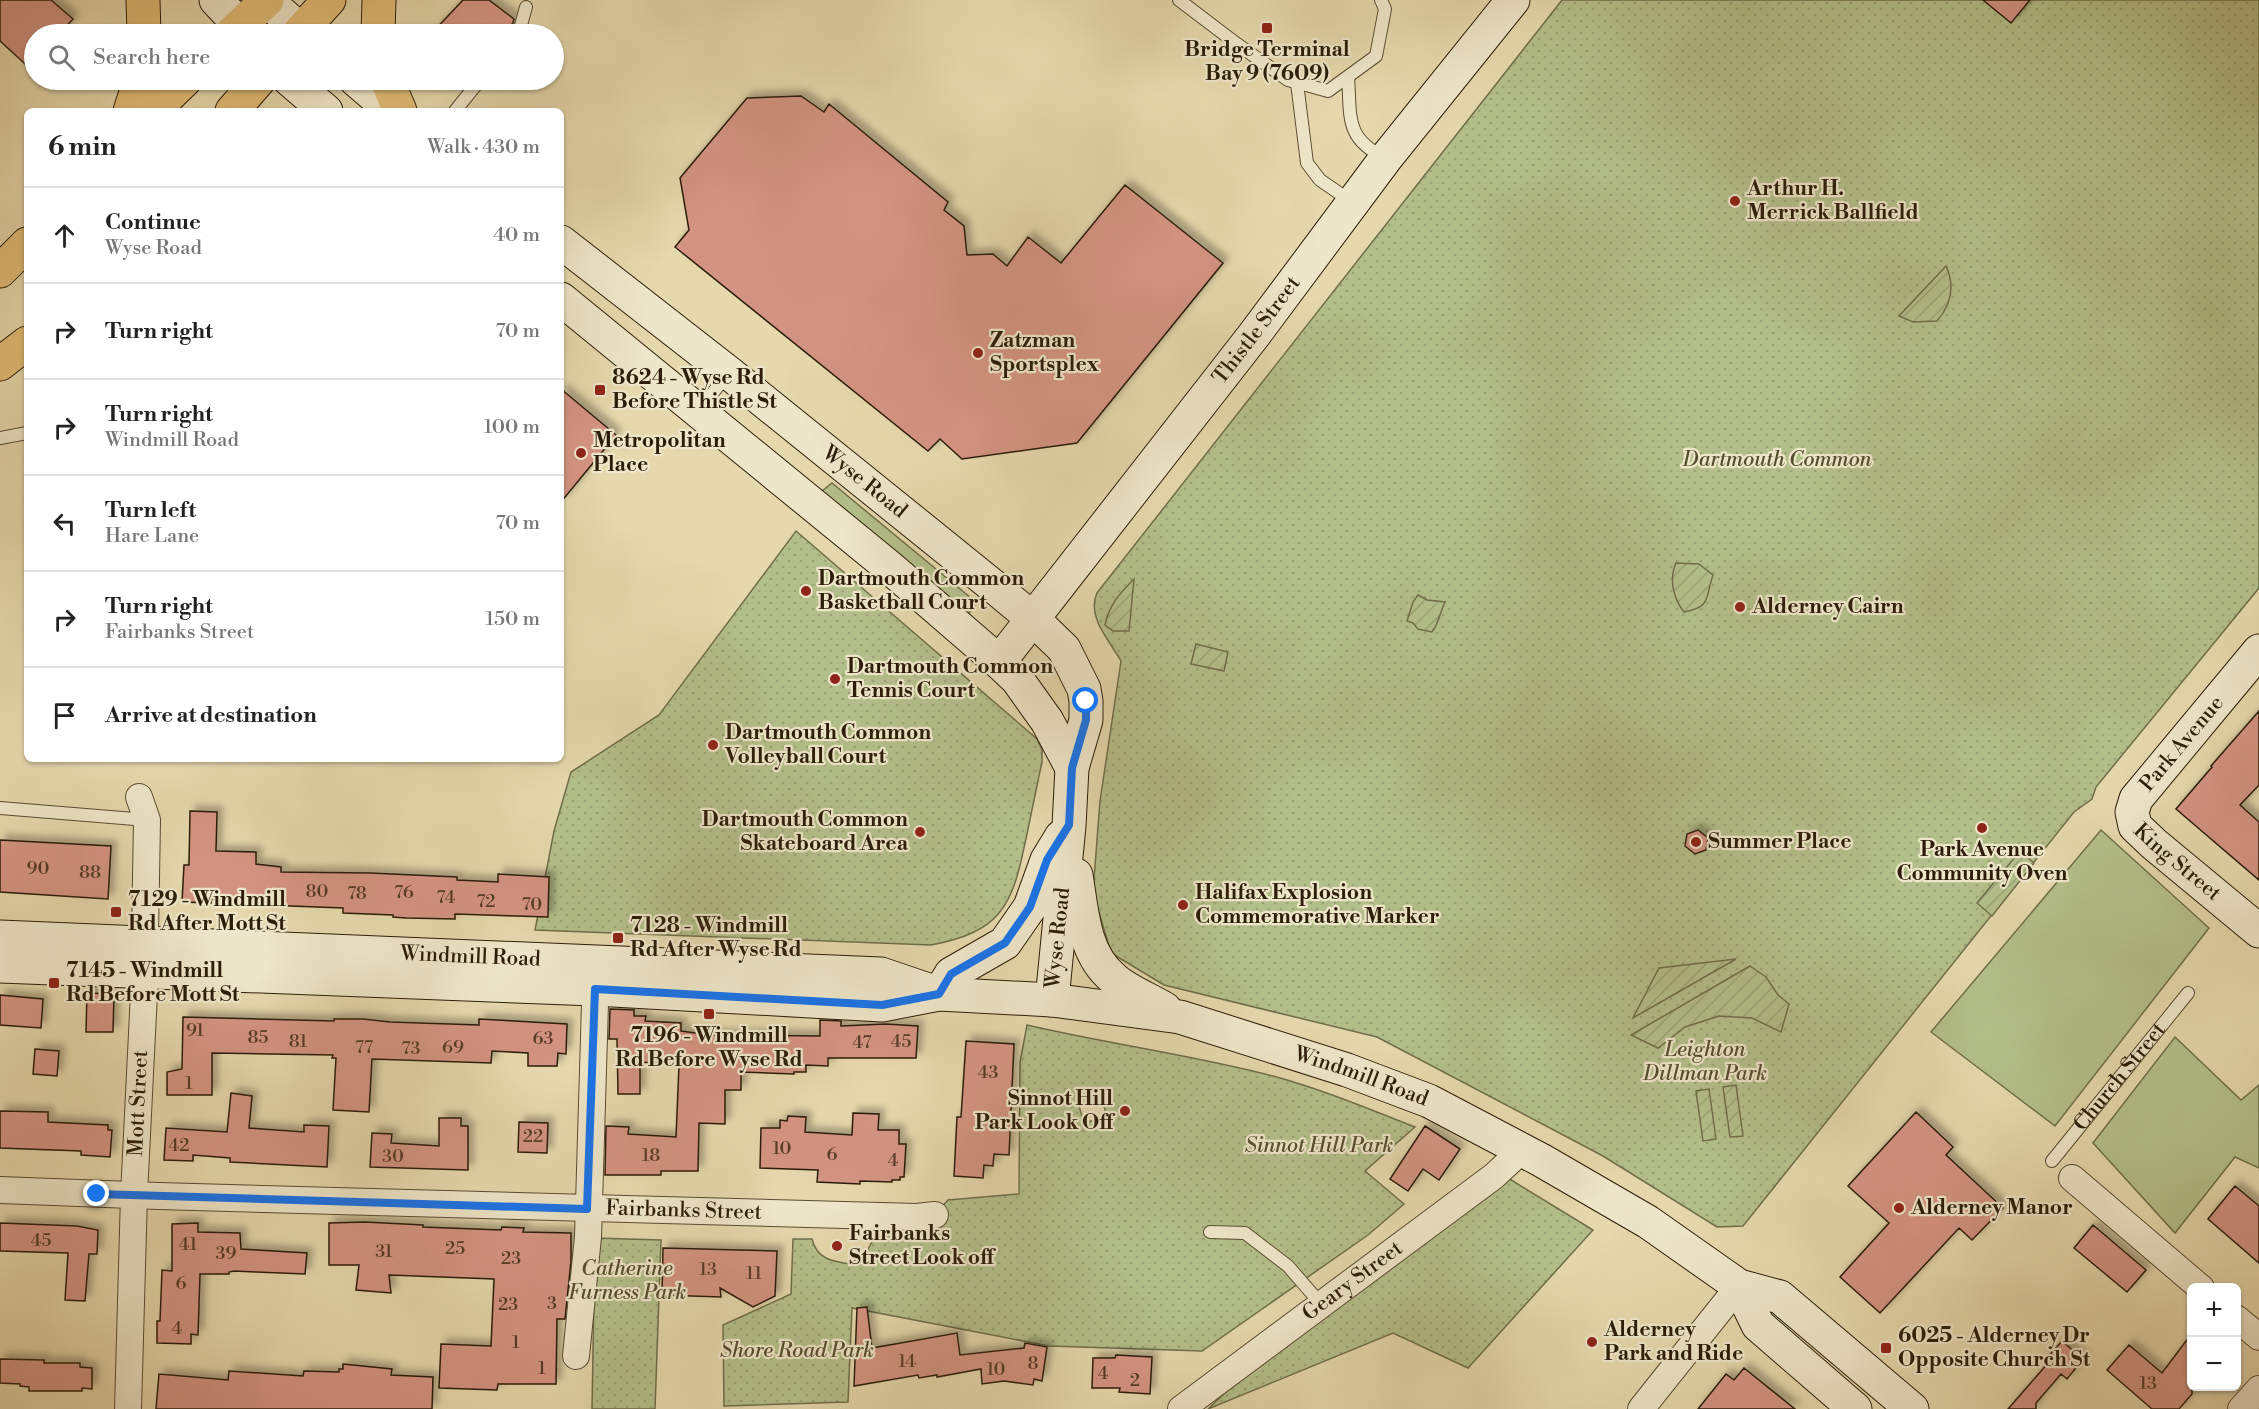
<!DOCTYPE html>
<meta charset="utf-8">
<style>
:root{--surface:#fff;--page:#f6f6f6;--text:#222;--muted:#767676;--line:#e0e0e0}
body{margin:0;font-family:"Libre Bodoni",serif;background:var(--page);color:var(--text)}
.controls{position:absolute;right:18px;bottom:18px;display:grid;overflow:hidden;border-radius:9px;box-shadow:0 2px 4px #0004}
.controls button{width:54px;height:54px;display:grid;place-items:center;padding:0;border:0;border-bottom:2px solid var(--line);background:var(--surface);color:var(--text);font:30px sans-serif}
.stop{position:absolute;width:18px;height:18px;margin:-14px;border:4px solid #1a73e8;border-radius:50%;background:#fff}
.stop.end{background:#1a73e8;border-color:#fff;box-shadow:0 2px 6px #0008}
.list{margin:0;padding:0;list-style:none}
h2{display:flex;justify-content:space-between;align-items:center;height:78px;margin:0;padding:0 24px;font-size:26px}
h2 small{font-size:20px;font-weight:400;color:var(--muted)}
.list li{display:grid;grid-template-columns:39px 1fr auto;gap:18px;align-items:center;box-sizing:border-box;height:96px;padding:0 24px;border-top:2px solid var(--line)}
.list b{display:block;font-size:22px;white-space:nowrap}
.list p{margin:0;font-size:20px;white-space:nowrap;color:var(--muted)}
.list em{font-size:20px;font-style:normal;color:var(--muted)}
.icon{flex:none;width:33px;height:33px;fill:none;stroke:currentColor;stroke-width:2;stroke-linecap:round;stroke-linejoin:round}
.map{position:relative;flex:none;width:2259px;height:1409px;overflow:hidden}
.search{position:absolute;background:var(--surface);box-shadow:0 2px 4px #0004;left:24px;top:24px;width:540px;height:66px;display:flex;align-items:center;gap:15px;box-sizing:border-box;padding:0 21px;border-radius:33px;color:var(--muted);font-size:22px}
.panel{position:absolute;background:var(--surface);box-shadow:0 2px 4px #0004;left:24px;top:108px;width:540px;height:654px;border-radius:9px}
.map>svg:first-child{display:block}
</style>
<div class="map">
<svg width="2259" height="1409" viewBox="0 0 2259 1409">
<defs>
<pattern id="park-dots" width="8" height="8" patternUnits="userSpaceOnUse" patternTransform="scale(1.5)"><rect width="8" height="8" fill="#b3bf8a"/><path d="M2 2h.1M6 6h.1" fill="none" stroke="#9aa476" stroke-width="1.8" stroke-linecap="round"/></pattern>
<pattern id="garden-furrows" width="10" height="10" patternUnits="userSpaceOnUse" patternTransform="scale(1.5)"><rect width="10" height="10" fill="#b3bf8a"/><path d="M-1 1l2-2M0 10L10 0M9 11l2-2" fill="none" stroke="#9aa476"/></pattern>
<filter id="shadow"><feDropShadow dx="5.5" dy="-5.5" stdDeviation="3" flood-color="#0004"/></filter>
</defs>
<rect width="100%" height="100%" fill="#e5d8ac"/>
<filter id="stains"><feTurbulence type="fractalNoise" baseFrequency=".00333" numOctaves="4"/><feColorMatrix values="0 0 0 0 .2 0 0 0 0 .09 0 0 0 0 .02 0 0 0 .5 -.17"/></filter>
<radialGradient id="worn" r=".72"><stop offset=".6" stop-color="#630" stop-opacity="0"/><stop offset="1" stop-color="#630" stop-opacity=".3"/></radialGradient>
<path fill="#b3bf8a" stroke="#706e49" stroke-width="1.5" d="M832,483L977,603L969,613L822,491Z
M2101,830L2209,928L2055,1126L1931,1032Z
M2175,1037L2241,1100L2259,1085V1168L2235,1157L2175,1233L2093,1143Z"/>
<path fill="url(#park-dots)" stroke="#706e49" stroke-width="1.5" fill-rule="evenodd" d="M1562,0H2259V588L2096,787L2092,799L2074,812L1743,1226L1717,1227L1603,1156L1377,1037L1164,985L1111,953L1093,892L1100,801L1121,661C1110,641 1086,617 1097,593Z
M796,531L1037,739L1042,750V762C1036,789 1031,816 1025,843C1012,908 999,932 931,945L535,930L554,831L571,772L659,715Z
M1027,1025C1109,1044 1192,1055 1273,1076C1321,1089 1369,1109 1415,1127L1365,1171L1404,1204L1368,1235L1202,1351L1049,1346L852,1308L848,1402L724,1406L723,1325L791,1294L793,1239H812C817,1259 831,1261 850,1264L867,1251L873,1240C907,1230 924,1228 948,1200L1019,1194L1020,1062ZM1102,1099L1107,1117L1084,1123L1079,1106Z
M1503,1175L1593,1230L1468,1368L1393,1333L1208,1409L1227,1391Z
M595,1238L661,1240L655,1409H592Z"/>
<path fill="url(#garden-furrows)" stroke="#706e49" stroke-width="1.5" d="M1946,266C1955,286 1951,305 1937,321L1913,322L1899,316Z
M1676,563L1699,564L1713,575C1705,597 1712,607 1684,612C1673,598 1669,579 1676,563Z
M1134,579L1129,631H1113L1105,625C1109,605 1120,593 1134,579Z
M1418,595L1427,600L1445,602C1440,612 1439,623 1432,632L1418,629L1413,623L1407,621L1413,602Z
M1196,644L1228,652L1224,671L1191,664Z
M2020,851L2034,863L1992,916L1977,903Z
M1736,959L1633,1018L1659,968Z
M1750,966L1766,977L1778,995L1789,1004L1781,1032L1752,1018L1719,1016L1685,1027L1658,1048L1631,1035Z
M1736,1085L1743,1136L1730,1137L1723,1087Z
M1709,1089L1716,1139L1703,1141L1696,1091Z"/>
<path fill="#d39382" stroke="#2c1d08" stroke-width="1.5" filter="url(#shadow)" d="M0,0H51L73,19L59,34H34V72L0,41Z
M463,0H489L514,19L513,23L503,34H431Z
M1983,0H2030L2011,23Z
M801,96L824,112L829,104L948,202L944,210L964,226L967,255L993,254L1007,266L1028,237L1061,263L1125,185L1223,263L1077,443L962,459L940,439L928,451L675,247L689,230L680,178L747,98Z
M561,389L616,435L561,502Z
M2259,711V785L2240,805L2259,822V880L2176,809L2212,767L2211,766Z
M190,811L217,812L216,851L256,852V864L281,867V872L370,873L457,877V880L498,882V874L549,877L548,917L455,914V919L406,918L393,917V915L343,913V908L265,905V899H211V903L182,902L184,865H189Z
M1698,830L1708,838L1706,850L1695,854L1685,846L1687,834Z
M0,840L111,846L108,899L0,892Z
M87,993L114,994L113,1032H86Z
M0,995L43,999L41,1028L0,1025Z
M610,1009L634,1010V1016H646L645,1021L681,1023V1031L710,1035L820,1036V1020L841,1021V1026L886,1024L918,1026L916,1058H828V1066L806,1065V1072H794V1074L741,1072V1090H725V1124L699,1123L698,1171H661V1175H605L606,1126L629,1127L628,1134L676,1137L679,1065L640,1062V1094H618L617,1039H609Z
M183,1017L334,1021V1019H363L390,1022L479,1025V1019L567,1024L566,1054L558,1053L557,1066H528V1053L492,1051L491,1063L372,1059L369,1112L333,1110L336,1058H332L333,1055L212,1053V1095H167V1072L182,1069Z
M966,1041L1014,1044L1009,1155L994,1154L993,1166L984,1165L983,1178L954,1176L957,1117H961Z
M35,1049L59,1051L57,1076L33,1074Z
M231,1093L252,1096L249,1128L304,1132V1125L329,1126L327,1167L230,1162V1158L193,1155V1161L164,1160L166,1128L227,1132Z
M0,1111L48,1112V1122L108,1125V1130H112L110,1157L81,1155V1151L0,1148Z
M1916,1112L1953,1147L1946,1155L2003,1208L1972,1240L1959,1228L1880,1313L1840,1277L1889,1223L1848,1186Z
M853,1113L879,1114L878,1130H899V1144H906L904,1177H900V1180H892V1182L860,1181V1184L817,1182L818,1170L760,1168L761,1128H780V1120L787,1121L788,1116L806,1117L805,1132L852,1135Z
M439,1118H461V1126H468V1170L370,1167L372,1133L392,1134L391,1143L439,1146Z
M519,1122L548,1123L547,1153L518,1152Z
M1425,1126L1460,1149L1439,1180L1423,1169L1408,1191L1390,1179Z
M2235,1186L2259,1206V1263L2208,1219Z
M365,1222L423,1225V1227L501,1230L502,1227L524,1228L523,1232L571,1233V1261L565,1319H557L556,1384H498L497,1390L439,1388L441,1344L491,1346L494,1279L389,1275L391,1293L356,1290L359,1265H329V1223Z
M0,1223L77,1226L98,1230L97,1254H89L85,1301L65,1300L68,1253L0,1251Z
M198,1223V1232L240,1233L241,1249L307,1253L305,1274L234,1271L229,1272V1274H200L198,1335L191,1334V1344L157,1343V1321H160L162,1270L172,1271V1224Z
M2093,1225L2146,1270L2127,1292L2074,1248Z
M663,1248L777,1251L775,1296L753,1307L720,1288L721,1297L662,1295Z
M867,1307L872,1348L957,1333L960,1355L1024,1348L1025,1343L1047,1347L1042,1381L1034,1379L1033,1385L1004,1381L982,1384L981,1369L937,1377V1375L919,1378L918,1375L854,1386L857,1308Z
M2192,1333V1394L2179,1409H2152L2107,1370L2129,1345L2162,1373Z
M2062,1341L2083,1359L2067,1379L2061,1374L2036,1403V1409H2008L2048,1363L2045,1360Z
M1116,1355L1152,1357L1150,1394L1119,1392L1120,1388H1092L1093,1358H1115Z
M0,1359L44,1360V1363H80V1367L92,1368V1389L82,1388V1391H29V1387L20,1386V1384L0,1383Z
M343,1364L392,1369L391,1375L433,1377L432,1409H156L159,1374L228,1380L229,1371L303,1376L304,1371L339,1372V1369H343Z
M1744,1368L1795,1409H1698L1726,1374L1734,1380Z"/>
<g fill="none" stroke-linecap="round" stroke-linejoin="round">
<defs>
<g id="lane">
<path d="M1179,0L1237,44L1288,80L1328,91L1376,56L1385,9L1381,0"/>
<path d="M515,34L520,29L526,7"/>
<path d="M1348,77C1351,116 1344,139 1386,158"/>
<path d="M1297,83L1307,163L1320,180L1352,202"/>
<path d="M455,111L480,80"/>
<path d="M699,410L727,375"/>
<path d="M0,438L27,433"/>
<path d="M0,808L147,820"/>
<path id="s1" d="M2052,1161L2188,993"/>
<path d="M1210,1232L1245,1233L1288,1266L1321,1304"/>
</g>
<g id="street">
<path d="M2072,1178L2201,1288"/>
<path id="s2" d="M0,1190L158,1196L917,1217L935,1215"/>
<path d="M2236,1318L2259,1337"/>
<path d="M576,1356L588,1237L596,970"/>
<path id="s3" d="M128,1409L134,1195L144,993L147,820L139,797"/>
<path id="s4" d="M1181,1409L1494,1176L1522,1150"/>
<path d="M1641,1409L1739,1286"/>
<path d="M2241,1409L2259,1389"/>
</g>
<g id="secondary">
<path d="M216,0L248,34"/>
<path d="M266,0L305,34"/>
<path d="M290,80L326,111"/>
<path d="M356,80L392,111"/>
<path id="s5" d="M561,242L729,373L998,590L1033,619L1064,649L1084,689L1086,701V720L1072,768L1069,826L1052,1000"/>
<path d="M561,299L888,566L999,662L1017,679L1047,721L1072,768"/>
<path id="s6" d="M2259,651L2136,799L2132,812L2135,826L2154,844L2259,931"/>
<path id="s7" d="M999,662L1254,335L1386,158L1513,0"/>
<path d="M1076,875C1082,910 1083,953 1113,978C1127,991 1149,999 1165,1009"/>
<path id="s8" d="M0,937L881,974L937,993"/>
<path id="s9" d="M0,966L595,989L882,1005L939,994L1052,1000L1180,1017L1347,1070L1429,1101L1541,1160L1648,1222L1739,1286L1780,1297L1912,1409"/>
<path d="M939,994L951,974L1005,943L1030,907L1047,860L1061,837"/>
<path d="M1739,1286L1758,1325L1855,1409"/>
</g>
<path id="primary" d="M143,0L144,34
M231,34L267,0
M298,34L329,0
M378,34L379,0
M387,80L400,111
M130,111L140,80
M153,111L185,80
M232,111L259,80
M0,271L27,244
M0,364L27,343"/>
</defs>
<use href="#lane" stroke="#5a4c31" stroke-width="14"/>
<use href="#street" stroke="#5a4c31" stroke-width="28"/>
<use href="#secondary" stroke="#2c1d08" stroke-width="35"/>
<use href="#primary" stroke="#2c1d08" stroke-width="35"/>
<use href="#lane" stroke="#eee6c9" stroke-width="12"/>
<use href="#street" stroke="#eee6c9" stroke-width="26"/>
<use href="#secondary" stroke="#eee6c9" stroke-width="33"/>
<use href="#primary" stroke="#e2bc76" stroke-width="33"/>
</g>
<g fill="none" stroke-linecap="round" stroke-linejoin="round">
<path stroke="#1a73e8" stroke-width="8" d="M97,1194L587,1209L595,989L882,1005L939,994L951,974L1005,943L1030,907L1047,860L1069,825L1072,768L1086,720V701"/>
</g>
<g fill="#8f2418" stroke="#eee6c9" stroke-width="2">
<rect x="1261" y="22" width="12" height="12" rx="3"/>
<circle cx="1735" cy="201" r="6"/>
<circle cx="978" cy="353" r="6"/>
<rect x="594" y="384" width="12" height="12" rx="3"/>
<circle cx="581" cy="453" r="6"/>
<circle cx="806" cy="591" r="6"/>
<circle cx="1740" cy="607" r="6"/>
<circle cx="835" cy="679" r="6"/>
<circle cx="713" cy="745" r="6"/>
<circle cx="1982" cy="828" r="6"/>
<circle cx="920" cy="832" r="6"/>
<circle cx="1696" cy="842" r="6"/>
<circle cx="1183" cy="905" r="6"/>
<rect x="110" y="906" width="12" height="12" rx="3"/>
<rect x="612" y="932" width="12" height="12" rx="3"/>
<rect x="48" y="977" width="12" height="12" rx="3"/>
<rect x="703" y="1008" width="12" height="12" rx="3"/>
<circle cx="1125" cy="1111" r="6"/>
<circle cx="1899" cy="1208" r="6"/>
<circle cx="837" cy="1246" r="6"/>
<circle cx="1592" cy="1342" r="6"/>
<rect x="1880" y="1342" width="12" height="12" rx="3"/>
</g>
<g text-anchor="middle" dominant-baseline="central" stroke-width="4.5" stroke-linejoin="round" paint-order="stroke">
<g font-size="18" fill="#563a26">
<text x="38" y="868">90</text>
<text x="90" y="872">88</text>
<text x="317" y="891">80</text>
<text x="404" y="892">76</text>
<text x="357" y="893">78</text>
<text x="446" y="897">74</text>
<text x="486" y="901">72</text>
<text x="532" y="904">70</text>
<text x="195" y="1030">91</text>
<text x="258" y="1037">85</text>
<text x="543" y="1038">63</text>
<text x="298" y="1041">81</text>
<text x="901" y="1041">45</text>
<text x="862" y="1042">47</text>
<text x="364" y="1047">77</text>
<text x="453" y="1047">69</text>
<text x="411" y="1048">73</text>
<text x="988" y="1072">43</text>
<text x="189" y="1083">1</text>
<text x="533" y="1136">22</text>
<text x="179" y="1145">42</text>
<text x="782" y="1148">10</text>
<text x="832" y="1154">6</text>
<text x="651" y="1155">18</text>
<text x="393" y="1156">30</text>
<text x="893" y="1160">4</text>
<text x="41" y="1240">45</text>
<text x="188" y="1244">41</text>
<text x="455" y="1248">25</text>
<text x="384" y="1251">31</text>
<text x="226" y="1253">39</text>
<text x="511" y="1258">23</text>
<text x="708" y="1269">13</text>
<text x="754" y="1273">11</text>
<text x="181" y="1283">6</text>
<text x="552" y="1303">3</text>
<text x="508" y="1304">23</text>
<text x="177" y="1328">4</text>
<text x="516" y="1342">1</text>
<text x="907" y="1361">14</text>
<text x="1033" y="1363">8</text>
<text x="542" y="1368">1</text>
<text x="996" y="1369">10</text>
<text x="1103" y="1373">4</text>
<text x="1135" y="1380">2</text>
<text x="2148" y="1383">13</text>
</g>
<g font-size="21" font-weight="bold" fill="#2c1d08" stroke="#eee6c9" text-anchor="start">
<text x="1267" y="50" text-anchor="middle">Bridge Terminal<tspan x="1267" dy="24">Bay 9 (7609)</tspan></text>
<text x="1747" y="189">Arthur H.<tspan x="1747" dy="24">Merrick Ballfield</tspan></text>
<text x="990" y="341">Zatzman<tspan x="990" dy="24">Sportsplex</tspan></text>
<text x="612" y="378">8624 - Wyse Rd<tspan x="612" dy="24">Before Thistle St</tspan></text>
<text x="593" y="441">Metropolitan<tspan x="593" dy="24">Place</tspan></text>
<text x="818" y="579">Dartmouth Common<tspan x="818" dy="24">Basketball Court</tspan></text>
<text x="1752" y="607">Alderney Cairn</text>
<text x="847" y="667">Dartmouth Common<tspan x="847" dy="24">Tennis Court</tspan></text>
<text x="725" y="733">Dartmouth Common<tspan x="725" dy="24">Volleyball Court</tspan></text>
<text x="908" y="820" text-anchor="end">Dartmouth Common<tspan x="908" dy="24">Skateboard Area</tspan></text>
<text x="1708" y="842">Summer Place</text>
<text x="1982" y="850" text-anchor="middle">Park Avenue<tspan x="1982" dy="24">Community Oven</tspan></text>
<text x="1195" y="893">Halifax Explosion<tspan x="1195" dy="24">Commemorative Marker</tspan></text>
<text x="128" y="900">7129 - Windmill<tspan x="128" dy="24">Rd After Mott St</tspan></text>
<text x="630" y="926">7128 - Windmill<tspan x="630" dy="24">Rd After Wyse Rd</tspan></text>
<text x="66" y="971">7145 - Windmill<tspan x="66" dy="24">Rd Before Mott St</tspan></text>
<text x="709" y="1036" text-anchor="middle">7196 - Windmill<tspan x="709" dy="24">Rd Before Wyse Rd</tspan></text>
<text x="1113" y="1099" text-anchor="end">Sinnot Hill<tspan x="1113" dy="24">Park Look Off</tspan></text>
<text x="1911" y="1208">Alderney Manor</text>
<text x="849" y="1234">Fairbanks<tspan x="849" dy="24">Street Look off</tspan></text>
<text x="1604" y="1330">Alderney<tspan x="1604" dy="24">Park and Ride</tspan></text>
<text x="1898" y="1336">6025 - Alderney Dr<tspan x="1898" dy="24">Opposite Church St</tspan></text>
</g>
<g font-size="21" fill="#2c1d08" stroke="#eee6c9">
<text stroke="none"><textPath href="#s7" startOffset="420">Thistle Street</textPath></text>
<text stroke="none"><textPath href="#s5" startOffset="387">Wyse Road</textPath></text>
<text transform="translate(2182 744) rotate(-50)">Park Avenue</text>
<text stroke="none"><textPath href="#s6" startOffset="276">King Street</textPath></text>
<text transform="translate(1058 938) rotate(-84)">Wyse Road</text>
<text stroke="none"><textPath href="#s8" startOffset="471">Windmill Road</textPath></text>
<text stroke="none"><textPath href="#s1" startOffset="108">Church Street</textPath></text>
<text stroke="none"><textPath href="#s9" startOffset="1374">Windmill Road</textPath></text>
<text stroke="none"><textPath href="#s3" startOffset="306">Mott Street</textPath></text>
<text stroke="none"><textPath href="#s2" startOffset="684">Fairbanks Street</textPath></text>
<text stroke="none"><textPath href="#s4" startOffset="214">Geary Street</textPath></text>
</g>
<g font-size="21" font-style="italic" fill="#544e2f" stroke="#eee6c9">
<text x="1777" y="460">Dartmouth Common</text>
<text x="1705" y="1050">Leighton<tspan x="1705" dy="24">Dillman Park</tspan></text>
<text x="1319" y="1146">Sinnot Hill Park</text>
<text x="627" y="1269">Catherine<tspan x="627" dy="24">Furness Park</tspan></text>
<text x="797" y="1351">Shore Road Park</text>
</g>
</g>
<rect width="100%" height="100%" filter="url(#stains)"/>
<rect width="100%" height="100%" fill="url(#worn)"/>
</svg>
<div class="controls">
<button>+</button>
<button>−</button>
</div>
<div class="stop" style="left:1086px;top:701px"></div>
<div class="stop end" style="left:97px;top:1194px"></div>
<div class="search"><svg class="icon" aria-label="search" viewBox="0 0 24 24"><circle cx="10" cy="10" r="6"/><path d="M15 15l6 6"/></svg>Search here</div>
<section class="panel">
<h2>6 min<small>Walk · 430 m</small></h2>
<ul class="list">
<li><svg class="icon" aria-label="ahead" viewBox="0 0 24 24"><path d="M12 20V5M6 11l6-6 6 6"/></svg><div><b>Continue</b><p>Wyse Road</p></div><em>40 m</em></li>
<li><svg class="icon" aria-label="right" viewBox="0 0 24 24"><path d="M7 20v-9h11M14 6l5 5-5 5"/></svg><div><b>Turn right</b></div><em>70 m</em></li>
<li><svg class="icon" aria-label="right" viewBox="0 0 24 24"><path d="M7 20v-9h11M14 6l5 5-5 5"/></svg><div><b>Turn right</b><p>Windmill Road</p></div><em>100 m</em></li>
<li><svg class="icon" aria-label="left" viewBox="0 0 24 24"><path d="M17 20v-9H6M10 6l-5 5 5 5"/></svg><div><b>Turn left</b><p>Hare Lane</p></div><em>70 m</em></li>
<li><svg class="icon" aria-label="right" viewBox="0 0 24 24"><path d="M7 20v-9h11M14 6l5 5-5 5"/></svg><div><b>Turn right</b><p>Fairbanks Street</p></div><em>150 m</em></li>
<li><svg class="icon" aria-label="arrive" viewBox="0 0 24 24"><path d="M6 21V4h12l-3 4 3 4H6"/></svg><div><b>Arrive at destination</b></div></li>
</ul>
</section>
</div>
